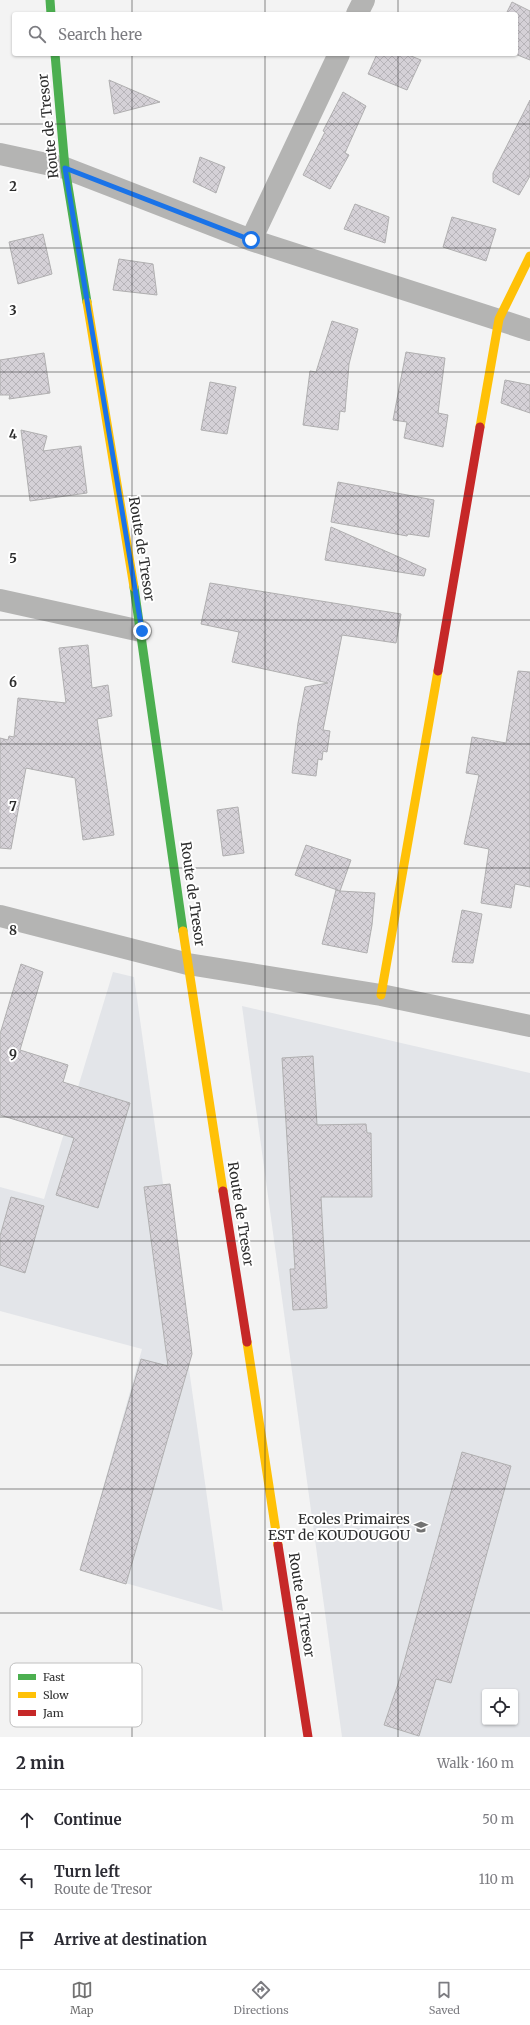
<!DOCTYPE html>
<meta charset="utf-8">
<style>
:root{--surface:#fff;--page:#f2f2f3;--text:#2b2b33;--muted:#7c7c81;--line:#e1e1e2;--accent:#727272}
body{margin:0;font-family:Merriweather,serif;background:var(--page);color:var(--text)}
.controls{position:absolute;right:12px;bottom:12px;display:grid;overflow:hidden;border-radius:4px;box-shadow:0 1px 3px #0004}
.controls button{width:36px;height:36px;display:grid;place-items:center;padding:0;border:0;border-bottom:1px solid var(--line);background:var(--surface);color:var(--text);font:20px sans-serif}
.stop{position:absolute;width:12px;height:12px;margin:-9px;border:3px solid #1a73e8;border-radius:50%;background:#fff}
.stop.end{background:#1a73e8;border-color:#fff;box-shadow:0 1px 4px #0008}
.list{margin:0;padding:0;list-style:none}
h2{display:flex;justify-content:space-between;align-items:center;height:52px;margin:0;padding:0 16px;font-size:17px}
h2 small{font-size:13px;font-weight:400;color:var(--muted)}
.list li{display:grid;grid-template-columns:26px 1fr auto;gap:12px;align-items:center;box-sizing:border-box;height:60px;padding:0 16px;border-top:1px solid var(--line)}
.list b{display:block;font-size:15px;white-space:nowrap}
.list p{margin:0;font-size:13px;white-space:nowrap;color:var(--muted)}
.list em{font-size:13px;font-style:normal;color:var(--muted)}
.icon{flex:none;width:22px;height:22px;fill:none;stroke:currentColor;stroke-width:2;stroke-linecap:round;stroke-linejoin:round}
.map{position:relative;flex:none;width:530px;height:1737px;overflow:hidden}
.search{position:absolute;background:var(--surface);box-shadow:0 1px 3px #0004;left:12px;right:12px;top:12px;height:44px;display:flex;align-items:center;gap:10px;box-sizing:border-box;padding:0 14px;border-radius:4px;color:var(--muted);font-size:15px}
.sheet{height:232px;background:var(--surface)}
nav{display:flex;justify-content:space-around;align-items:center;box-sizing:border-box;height:56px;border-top:1px solid var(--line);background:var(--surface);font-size:11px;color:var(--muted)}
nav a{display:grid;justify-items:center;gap:2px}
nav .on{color:var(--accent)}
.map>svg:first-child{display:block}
</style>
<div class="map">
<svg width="530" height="1737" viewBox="0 0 530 1737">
<defs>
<pattern id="building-cross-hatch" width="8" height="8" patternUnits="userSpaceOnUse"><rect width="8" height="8" fill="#d5d1d7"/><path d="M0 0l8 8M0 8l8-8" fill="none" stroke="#b7b4b9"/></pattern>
</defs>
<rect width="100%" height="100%" fill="#f3f3f3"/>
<path fill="#e3e5e9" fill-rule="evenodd" d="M113,972L134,977L223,1611L80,1570L142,1349L0,1311V1187L44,1199Z
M242,1006L530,1073V1737H342ZM485,1692H515V1722H485Z"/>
<path fill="url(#building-cross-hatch)" stroke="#b0afb0" d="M512,2L530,11V60L515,54L516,14H506Z
M377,54H406L421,60L407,90L368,74Z
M109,80L160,102L114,114Z
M343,92L366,106L345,153L349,155L330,189L303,175L325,132L323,131Z
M530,100V176L519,195L493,182V173Z
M200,157L225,167L216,193L193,182Z
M355,204L389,217L385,243L344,229Z
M452,217L496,229L486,261L443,247Z
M43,234L52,274L18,284L9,242Z
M119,259L153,264L157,295L113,290Z
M332,321L358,329L349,364L345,412L340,411L338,430L303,425L310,371L316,372Z
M406,352L445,358L438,413L448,415L443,447L404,438L407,422L393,420Z
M44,353L50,393L9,399L10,395H0V360Z
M505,380L530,385V413L501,403Z
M210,382L236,387L227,434L201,430Z
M21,430L47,436L43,451L81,446L87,493L30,501Z
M338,482L434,500L429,537L408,534L407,536L331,522Z
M331,527L426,569L424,576L325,560Z
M210,583L401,614L396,643L342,635L323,730L330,731L327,752L323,751L322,760L318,759L316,776L292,773L298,723L305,687L328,683L232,662L239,632L201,624Z
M88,645L92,688L108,685L112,716L97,719L114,835L83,840L75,778L26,768L11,849L0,848V738L8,740L9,736L14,737L18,698L66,703L59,648Z
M518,671L530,672V887L515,884L511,908L481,903L489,849L464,844L479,775L466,773L472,737L506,743Z
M238,807L244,853L223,856L217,810Z
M306,845L351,860L340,891L375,893L372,925L367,953L322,944L336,890L340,891L295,875Z
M462,910L482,914L473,963L452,962Z
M21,964L43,972L20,1050L68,1065L63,1082L130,1103L98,1208L56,1195L74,1138L0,1115V1034Z
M313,1056L317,1125L366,1124L367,1133H371L372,1197H321L327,1308L293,1310L290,1269H295L282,1058Z
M170,1184L192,1354L126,1584L80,1570L141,1359L168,1366L144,1187Z
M11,1197L44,1206L25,1273L0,1265V1236Z
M462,1452L511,1466L451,1683L436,1679L419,1736L384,1725L398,1684Z"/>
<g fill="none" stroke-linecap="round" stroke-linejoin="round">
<path stroke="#b4b4b3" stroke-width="22" d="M357,14L364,0
M0,154L65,168L251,240L530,330
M251,240L339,54
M0,600L141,631
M0,916L188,964L381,995L530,1026"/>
<path stroke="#4caf50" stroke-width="9" d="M50,0L51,14
M55,54L65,168L87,302
M134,587L183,931"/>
<path stroke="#ffc107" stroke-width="9" d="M87,302L134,587
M480,427L499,319L530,256
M183,931L223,1191
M381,995L438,671
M247,1342L278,1545"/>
<path stroke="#c62828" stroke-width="9" d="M438,671L480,427
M223,1191L247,1342
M278,1545L308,1737"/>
</g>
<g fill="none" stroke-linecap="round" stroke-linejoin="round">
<path stroke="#1a73e8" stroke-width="5" d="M142,631L65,168L251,240"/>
</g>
<path fill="none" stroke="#2d2d2d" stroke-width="1" stroke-opacity="0.55" d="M132,0V14M265,0V14M398,0V14M132,54V1737M265,54V1737M398,54V1737M0,124H530M0,248H530M0,372H530M0,496H530M0,620H530M0,744H530M0,868H530M0,993H530M0,1117H530M0,1241H530M0,1365H530M0,1489H530M0,1613H530"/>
<defs>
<symbol id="school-bare" viewBox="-9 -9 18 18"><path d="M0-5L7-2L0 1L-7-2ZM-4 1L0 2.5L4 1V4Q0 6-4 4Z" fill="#727272" stroke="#fff" stroke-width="2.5" paint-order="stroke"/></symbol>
</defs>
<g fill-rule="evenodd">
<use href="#school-bare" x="411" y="1517" width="20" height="20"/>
</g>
<g text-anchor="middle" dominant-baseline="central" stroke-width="4" stroke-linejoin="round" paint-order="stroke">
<g font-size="14" fill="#2d2d2d" stroke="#fff">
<text transform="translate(48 126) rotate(-96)">Route de Tresor</text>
<text transform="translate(142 549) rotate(81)">Route de Tresor</text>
<text transform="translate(193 894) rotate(82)">Route de Tresor</text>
<text transform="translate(241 1214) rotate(81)">Route de Tresor</text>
<text transform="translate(302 1605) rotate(81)">Route de Tresor</text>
</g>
<g font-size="14" fill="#2d2d2d" stroke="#fff" text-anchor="end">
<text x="410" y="1519">Ecoles Primaires<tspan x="410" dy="16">EST de KOUDOUGOU</tspan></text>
</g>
</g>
<rect x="10" y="1663" width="132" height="64" rx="6" fill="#fff" stroke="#c0c0c0" stroke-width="1"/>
<rect x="18" y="1674" width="18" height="6" fill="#4caf50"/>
<rect x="18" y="1692" width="18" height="6" fill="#ffc107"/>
<rect x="18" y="1710" width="18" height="6" fill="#c62828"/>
<g font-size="11" fill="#2d2d2d">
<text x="43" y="1681">Fast</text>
<text x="43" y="1699">Slow</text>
<text x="43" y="1717">Jam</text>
</g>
<g font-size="13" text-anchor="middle" font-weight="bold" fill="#2d2d2d" stroke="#fff" stroke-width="4" stroke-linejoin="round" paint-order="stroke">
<text x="13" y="191">2</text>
<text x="13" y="315">3</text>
<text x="13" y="439">4</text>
<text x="13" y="563">5</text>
<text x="13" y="687">6</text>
<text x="13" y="811">7</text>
<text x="13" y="935">8</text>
<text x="13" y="1059">9</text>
</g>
</svg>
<div class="controls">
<button><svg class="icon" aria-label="locate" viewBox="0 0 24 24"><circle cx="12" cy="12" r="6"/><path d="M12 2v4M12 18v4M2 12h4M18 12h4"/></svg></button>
</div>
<div class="stop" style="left:251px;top:240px"></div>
<div class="stop end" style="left:142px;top:631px"></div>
<div class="search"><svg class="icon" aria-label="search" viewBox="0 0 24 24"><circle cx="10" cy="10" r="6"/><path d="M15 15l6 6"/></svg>Search here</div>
</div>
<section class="sheet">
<h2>2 min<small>Walk · 160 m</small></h2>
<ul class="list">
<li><svg class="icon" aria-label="ahead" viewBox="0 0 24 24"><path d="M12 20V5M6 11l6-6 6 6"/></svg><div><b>Continue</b></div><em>50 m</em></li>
<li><svg class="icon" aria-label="left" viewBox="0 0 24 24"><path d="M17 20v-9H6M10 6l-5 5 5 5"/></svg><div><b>Turn left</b><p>Route de Tresor</p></div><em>110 m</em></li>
<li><svg class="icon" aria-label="arrive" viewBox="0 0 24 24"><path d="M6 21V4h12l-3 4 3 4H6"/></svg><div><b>Arrive at destination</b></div></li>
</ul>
</section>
<nav>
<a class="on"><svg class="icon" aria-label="map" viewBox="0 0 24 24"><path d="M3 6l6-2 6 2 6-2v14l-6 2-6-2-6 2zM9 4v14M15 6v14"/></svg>Map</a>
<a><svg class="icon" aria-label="directions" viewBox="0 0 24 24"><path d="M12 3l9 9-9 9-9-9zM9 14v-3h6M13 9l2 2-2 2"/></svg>Directions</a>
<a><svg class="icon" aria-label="saved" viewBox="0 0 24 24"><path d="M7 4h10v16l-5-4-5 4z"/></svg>Saved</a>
</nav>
